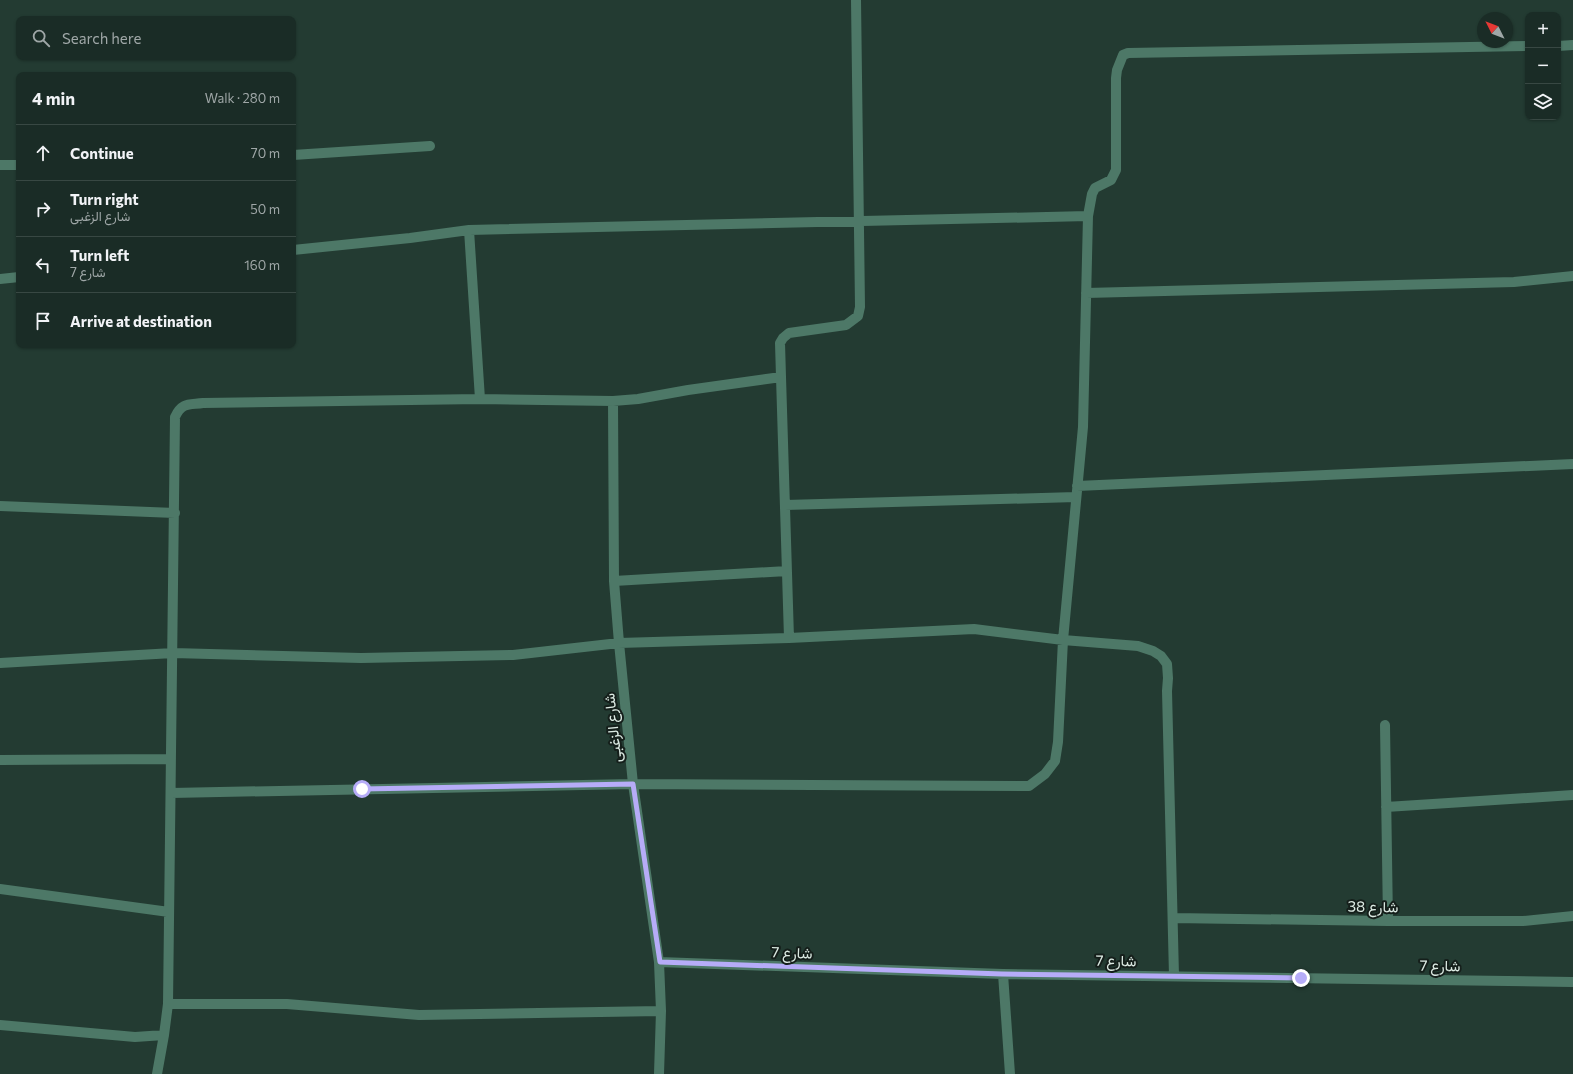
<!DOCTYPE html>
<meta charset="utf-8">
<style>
:root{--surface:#1a2c26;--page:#273832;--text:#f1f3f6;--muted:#9fa7a7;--line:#384843}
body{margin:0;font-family:Commissioner,Vazirmatn,sans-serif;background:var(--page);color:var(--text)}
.controls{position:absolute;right:12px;top:12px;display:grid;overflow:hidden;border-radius:8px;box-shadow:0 1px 3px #0004}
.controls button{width:36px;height:36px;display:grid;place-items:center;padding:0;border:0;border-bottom:1px solid var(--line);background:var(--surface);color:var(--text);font:20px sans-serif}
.compass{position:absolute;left:1477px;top:12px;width:36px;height:36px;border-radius:50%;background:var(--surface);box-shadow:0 1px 3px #0004;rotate:312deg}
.stop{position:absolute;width:12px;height:12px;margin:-9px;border:3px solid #b6acf8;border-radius:50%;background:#fff}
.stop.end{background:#b6acf8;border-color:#fff;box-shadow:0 1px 4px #0008}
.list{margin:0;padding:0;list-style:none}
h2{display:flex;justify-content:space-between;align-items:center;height:52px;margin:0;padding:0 16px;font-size:17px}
h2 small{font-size:13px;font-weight:400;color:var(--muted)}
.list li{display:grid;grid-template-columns:26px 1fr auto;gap:12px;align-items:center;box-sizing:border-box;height:56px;padding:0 16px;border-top:1px solid var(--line)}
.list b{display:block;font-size:15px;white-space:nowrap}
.list p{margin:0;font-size:13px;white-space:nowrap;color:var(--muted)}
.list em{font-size:13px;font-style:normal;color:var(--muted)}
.icon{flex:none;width:22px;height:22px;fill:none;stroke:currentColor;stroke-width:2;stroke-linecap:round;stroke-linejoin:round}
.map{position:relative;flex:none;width:1573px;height:1074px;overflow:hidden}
.search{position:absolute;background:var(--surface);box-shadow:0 1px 3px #0004;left:16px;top:16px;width:280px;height:44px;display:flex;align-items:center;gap:10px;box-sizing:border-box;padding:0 14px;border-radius:8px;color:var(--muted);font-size:15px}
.panel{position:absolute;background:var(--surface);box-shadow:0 1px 3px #0004;left:16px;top:72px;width:280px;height:276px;border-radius:8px}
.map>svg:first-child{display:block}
</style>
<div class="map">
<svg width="1573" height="1074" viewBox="0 0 1573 1074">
<rect width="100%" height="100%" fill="#233b32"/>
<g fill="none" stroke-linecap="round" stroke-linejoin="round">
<path stroke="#4d7867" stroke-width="10" d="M1558,46L1573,45
M293,155L430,146
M0,165H19
M469,230L480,399
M293,250L410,238L469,230L1088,216
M0,279L19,277
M1086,293L1514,282L1573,276
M781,377L789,638
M613,401L614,581L619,643L633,784L659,962L661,1011L659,1074
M1077,486L1573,464
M785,505L1076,497
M0,506L175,513
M614,581L787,571
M0,663L173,653L361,658L513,655L619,643L789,638L974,629L1063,640L1138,646L1153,651L1161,656L1167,664L1168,678L1167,691L1174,976
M1385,725L1388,921
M0,760L171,759
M171,793L633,784L1029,786L1045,774L1055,761L1058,742L1063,640L1083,427L1088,216L1092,194L1095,188L1111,180L1116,170V78L1117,70L1123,55L1128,53L1528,46
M1386,807L1573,795
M0,889L169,912
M1173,918L1388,921H1523L1573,916
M659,962L1003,974L1572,982
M1003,974L1010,1074
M661,1011L419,1015L287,1004H168L175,417C182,402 189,405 203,403L480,399L613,401L638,399L688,390L781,377L780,343L783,338L789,333L846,325L858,316L860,307L856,0
M0,1025L135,1037L164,1035L168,1004
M157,1074L164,1035"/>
</g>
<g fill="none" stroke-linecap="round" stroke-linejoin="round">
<path stroke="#b6acf8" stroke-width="5" d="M362,789L633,784L660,962L1002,974L1301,978"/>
</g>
<g text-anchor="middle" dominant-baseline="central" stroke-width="4" stroke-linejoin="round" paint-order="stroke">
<g font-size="15" fill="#dceae3" stroke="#151f1b">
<text transform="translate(612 728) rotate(-96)">شارع الزغبى</text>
<text transform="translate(1373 906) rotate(1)">شارع 38</text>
<text transform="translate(792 952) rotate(2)">شارع 7</text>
<text transform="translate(1116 960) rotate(1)">شارع 7</text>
<text transform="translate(1440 965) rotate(1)">شارع 7</text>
</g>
</g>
</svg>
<div class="controls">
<button>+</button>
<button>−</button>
<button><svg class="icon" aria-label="layers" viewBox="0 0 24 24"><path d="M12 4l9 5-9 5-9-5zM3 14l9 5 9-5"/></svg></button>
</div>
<svg class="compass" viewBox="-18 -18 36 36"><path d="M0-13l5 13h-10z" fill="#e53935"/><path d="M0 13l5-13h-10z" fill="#9fa7a7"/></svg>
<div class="stop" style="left:362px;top:789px"></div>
<div class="stop end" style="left:1301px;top:978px"></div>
<div class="search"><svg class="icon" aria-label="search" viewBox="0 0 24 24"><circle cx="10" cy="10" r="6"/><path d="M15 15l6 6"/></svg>Search here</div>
<section class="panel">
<h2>4 min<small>Walk · 280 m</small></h2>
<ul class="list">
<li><svg class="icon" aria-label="ahead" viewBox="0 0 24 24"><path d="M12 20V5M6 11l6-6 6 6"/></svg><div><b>Continue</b></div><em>70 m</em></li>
<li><svg class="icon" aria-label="right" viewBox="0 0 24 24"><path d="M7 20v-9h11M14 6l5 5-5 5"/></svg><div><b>Turn right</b><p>شارع الزغبى</p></div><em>50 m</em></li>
<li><svg class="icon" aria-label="left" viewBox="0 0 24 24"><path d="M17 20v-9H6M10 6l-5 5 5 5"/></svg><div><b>Turn left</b><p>شارع 7</p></div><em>160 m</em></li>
<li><svg class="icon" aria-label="arrive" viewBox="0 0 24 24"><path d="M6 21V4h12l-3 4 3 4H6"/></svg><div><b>Arrive at destination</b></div></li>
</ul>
</section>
</div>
